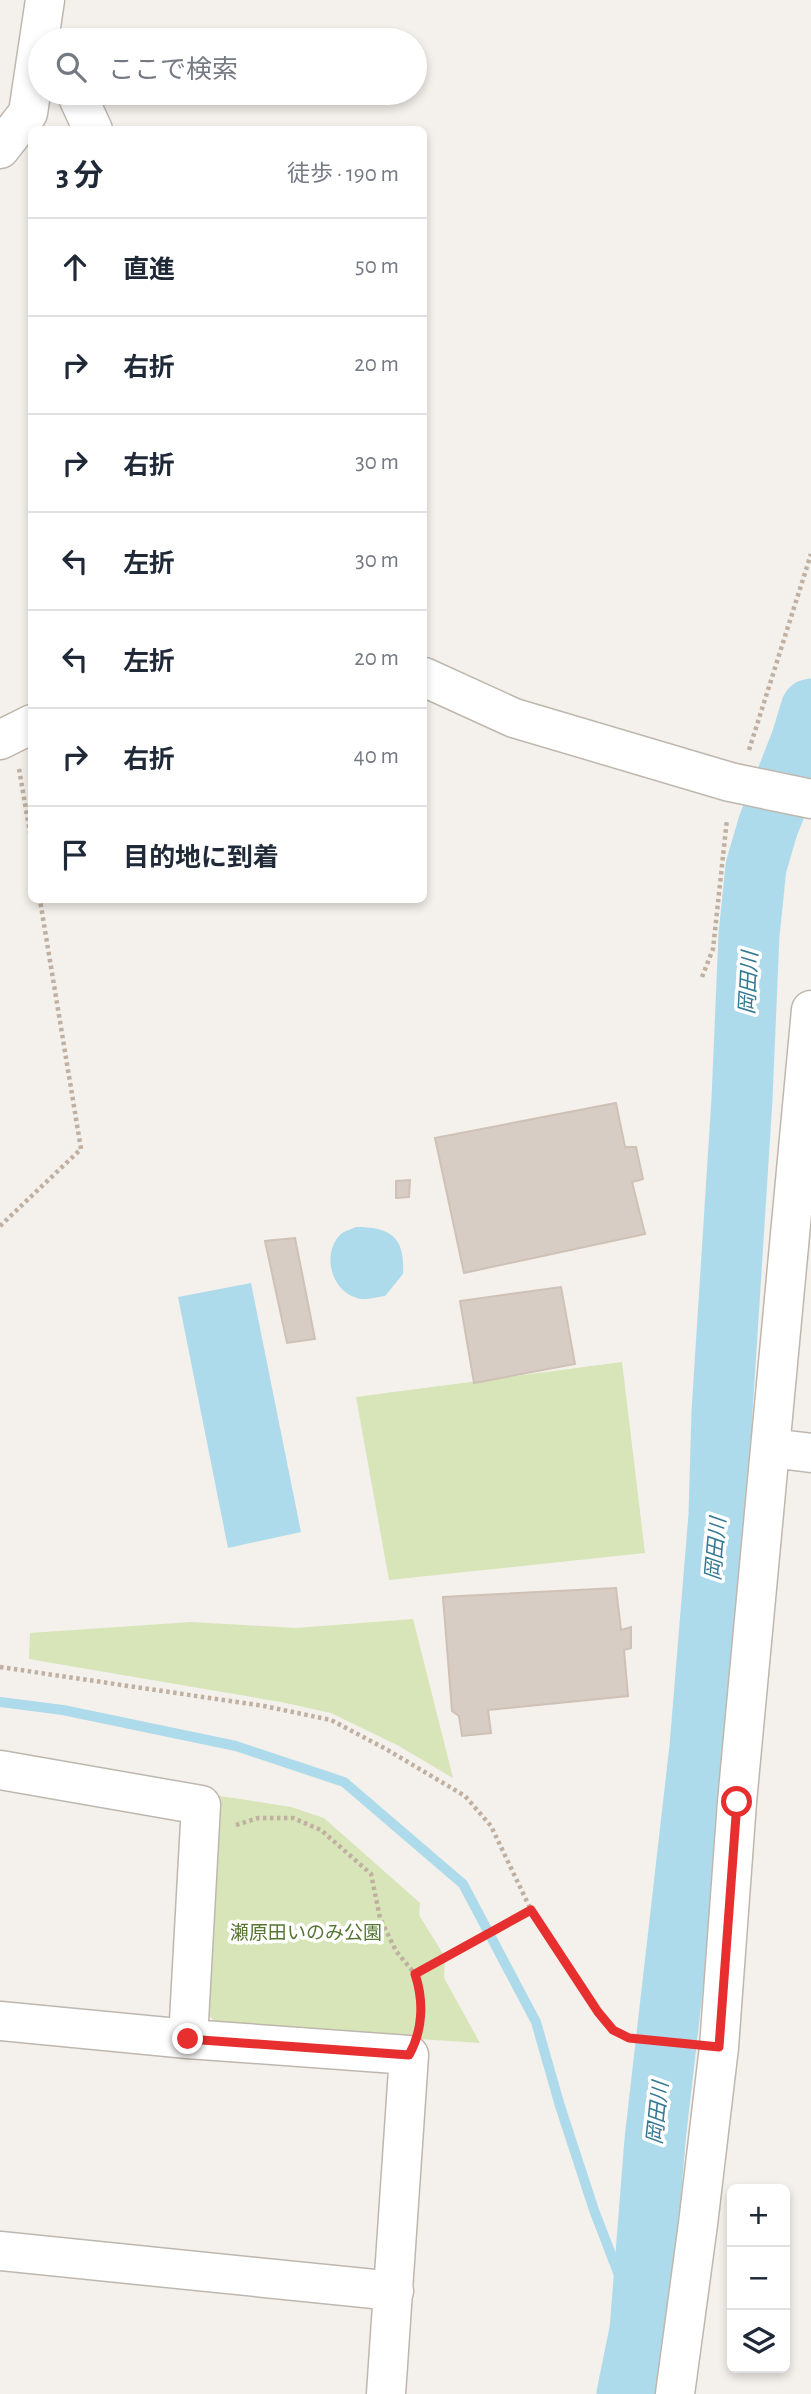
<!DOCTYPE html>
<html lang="ja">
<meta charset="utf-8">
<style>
:root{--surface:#fff;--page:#f6f6f7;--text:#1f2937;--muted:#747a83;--line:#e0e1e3}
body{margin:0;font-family:"Alegreya Sans","Noto Sans JP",sans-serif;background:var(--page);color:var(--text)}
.controls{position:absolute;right:21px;bottom:21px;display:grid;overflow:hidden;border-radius:10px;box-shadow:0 4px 10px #0003}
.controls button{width:63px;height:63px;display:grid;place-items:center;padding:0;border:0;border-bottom:2px solid var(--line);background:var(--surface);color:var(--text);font:35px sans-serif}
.stop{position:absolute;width:21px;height:21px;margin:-16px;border:5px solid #e82f2f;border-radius:50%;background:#fff}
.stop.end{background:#e82f2f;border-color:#fff;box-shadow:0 2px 7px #0008}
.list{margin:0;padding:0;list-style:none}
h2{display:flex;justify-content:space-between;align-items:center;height:91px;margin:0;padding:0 28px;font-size:30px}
h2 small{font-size:23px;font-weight:400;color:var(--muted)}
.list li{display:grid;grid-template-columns:46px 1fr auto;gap:21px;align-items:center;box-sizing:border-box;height:98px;padding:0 28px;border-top:2px solid var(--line)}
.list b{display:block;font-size:26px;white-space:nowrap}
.list em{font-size:23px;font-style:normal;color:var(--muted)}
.icon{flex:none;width:38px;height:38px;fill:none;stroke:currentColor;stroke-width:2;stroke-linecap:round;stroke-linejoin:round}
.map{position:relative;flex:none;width:811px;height:2394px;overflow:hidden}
.search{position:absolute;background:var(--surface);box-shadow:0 4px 10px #0003;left:28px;top:28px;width:399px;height:77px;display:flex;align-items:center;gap:18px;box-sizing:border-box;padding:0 24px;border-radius:38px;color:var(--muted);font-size:26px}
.panel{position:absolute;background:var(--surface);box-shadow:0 4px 10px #0003;left:28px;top:126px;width:399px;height:777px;border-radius:10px}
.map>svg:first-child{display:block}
</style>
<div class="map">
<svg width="811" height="2394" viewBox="0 0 811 2394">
<rect width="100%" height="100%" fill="#f4f0eb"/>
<path fill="#d7e5b8" d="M622,1362L645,1553L389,1580L356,1397Z
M413,1619L453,1778L399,1746L331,1713L281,1702L29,1659L30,1633L191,1622L296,1628Z
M213,1795L291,1807L324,1818L420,1903L419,1915L445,1957L444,1978L480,2043L219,2026L204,2010Z"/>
<path fill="#aedbeb" d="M356,1227C392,1227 405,1238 403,1274L385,1296C377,1297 364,1301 357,1298C331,1291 321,1253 341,1234C344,1231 352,1229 356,1227Z
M251,1283L301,1532L228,1548L178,1297Z"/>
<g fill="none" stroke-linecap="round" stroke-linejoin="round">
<path stroke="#aedbeb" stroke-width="10" d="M0,1702L63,1710L236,1746L344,1782L463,1884L536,2022L560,2106L594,2210L640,2330"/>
<path stroke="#aedbeb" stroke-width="61" d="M627,2394L640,2330L655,2140L700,1747L719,1515L722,1412L742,1099L749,935L756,867L768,826L801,742L811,709"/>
</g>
<path fill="#d8cdc5" stroke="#cfc1b5" stroke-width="2" d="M616,1103L625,1147H636L643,1179L632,1182L645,1234L464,1273L435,1138Z
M410,1180L409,1197L396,1198V1181Z
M295,1238L315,1339L287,1343L265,1241Z
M561,1287L575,1364L474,1383L460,1301Z
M616,1588L621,1630L631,1627V1648L624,1650L628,1696L488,1710L491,1733L462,1736L459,1716L452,1711L443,1597Z"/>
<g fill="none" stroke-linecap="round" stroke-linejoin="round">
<defs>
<path id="minor" d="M76,93L93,130
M0,149L28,113L45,0
M424,677L514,718L730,782L811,799
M0,740L32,724
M771,1448L811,1453
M0,1770L201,1805L188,2039
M0,2021L188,2039L409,2055L386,2394
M0,2251L394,2291
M675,2394L698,2224L719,2047L737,1802L811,1010"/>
</defs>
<use href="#minor" stroke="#bfb7ae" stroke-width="41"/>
<path stroke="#c0b0a1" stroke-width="4.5" stroke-dasharray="3.5 3.5" stroke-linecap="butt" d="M749,750L811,554
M19,769L32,844
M702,977L713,949L727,819
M0,1226L81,1149L40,900
M0,1667L264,1706L331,1720L386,1749L465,1796L491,1826L531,1910
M236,1825L258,1818H293L321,1830L371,1874L380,1918L396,1951L415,1974L420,1988V2020
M415,1974L531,1910L598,2012L613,2030L629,2038L682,2044"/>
<use href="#minor" stroke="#fff" stroke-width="38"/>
</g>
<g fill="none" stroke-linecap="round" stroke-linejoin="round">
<path stroke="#e82f2f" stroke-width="9" d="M188,2039L409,2055C423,2030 424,2001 415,1974L531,1910L598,2012L613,2030L629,2038L719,2047L737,1802"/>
</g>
<g text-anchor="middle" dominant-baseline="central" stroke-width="7" stroke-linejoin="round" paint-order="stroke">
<g font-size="19" fill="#557631" stroke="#fff">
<text x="306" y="1933">瀬原田いのみ公園</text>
</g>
<g font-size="21" font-style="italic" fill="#357a95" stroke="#fff">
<text transform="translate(749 983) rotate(-87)">岡田川</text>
<text transform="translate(716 1549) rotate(-85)">岡田川</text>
<text transform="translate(658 2113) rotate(-84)">岡田川</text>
</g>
</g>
</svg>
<div class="controls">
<button>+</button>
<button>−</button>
<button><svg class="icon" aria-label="layers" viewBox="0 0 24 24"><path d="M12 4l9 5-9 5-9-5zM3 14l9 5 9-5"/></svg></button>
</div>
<div class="stop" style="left:737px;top:1802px"></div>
<div class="stop end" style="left:188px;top:2039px"></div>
<div class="search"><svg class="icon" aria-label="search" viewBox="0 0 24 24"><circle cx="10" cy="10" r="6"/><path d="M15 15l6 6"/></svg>ここで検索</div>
<section class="panel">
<h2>3 分<small>徒歩 · 190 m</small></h2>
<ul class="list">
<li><svg class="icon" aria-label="ahead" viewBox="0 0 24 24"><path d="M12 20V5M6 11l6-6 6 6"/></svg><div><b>直進</b></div><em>50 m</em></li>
<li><svg class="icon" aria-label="right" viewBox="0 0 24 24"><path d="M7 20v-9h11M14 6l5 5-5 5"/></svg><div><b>右折</b></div><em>20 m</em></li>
<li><svg class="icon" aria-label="right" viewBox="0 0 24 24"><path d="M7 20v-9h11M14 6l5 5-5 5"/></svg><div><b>右折</b></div><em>30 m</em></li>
<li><svg class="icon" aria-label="left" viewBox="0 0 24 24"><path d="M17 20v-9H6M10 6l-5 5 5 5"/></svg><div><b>左折</b></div><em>30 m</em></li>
<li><svg class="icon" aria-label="left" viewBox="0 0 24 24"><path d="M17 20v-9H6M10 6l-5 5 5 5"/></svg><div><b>左折</b></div><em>20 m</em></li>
<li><svg class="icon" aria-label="right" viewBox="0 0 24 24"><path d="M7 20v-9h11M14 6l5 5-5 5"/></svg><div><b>右折</b></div><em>40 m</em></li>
<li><svg class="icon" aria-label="arrive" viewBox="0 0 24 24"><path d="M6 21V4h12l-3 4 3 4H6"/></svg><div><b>目的地に到着</b></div></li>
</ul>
</section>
</div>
